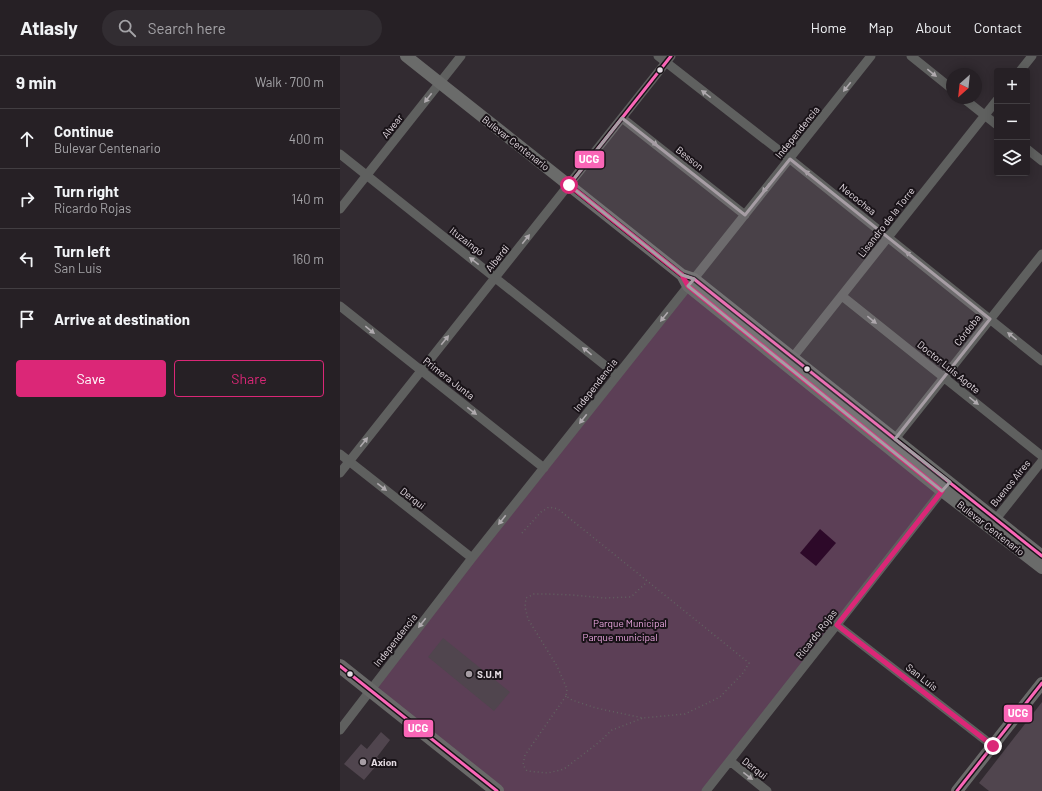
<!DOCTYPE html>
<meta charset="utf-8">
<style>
:root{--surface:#262025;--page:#322d32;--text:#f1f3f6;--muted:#a4a3a7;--line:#423e42;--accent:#db2777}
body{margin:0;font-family:Barlow,sans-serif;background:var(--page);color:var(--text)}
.controls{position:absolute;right:12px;top:12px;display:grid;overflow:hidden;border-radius:4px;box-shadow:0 2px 10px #0003}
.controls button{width:36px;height:36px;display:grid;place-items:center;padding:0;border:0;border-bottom:1px solid var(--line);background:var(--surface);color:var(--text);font:20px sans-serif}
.compass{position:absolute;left:606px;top:12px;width:36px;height:36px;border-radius:50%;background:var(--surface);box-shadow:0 2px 10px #0003;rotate:207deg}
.stop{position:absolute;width:12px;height:12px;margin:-9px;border:3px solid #db2777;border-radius:50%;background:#fff}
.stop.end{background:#db2777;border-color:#fff;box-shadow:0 1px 4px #0008}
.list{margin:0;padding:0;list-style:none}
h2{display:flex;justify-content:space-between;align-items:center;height:52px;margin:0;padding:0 16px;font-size:17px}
h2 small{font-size:13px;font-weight:400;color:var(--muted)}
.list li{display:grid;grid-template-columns:26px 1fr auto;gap:12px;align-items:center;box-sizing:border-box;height:60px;padding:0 16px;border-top:1px solid var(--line)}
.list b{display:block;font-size:15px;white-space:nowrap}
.list p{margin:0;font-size:13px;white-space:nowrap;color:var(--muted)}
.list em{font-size:13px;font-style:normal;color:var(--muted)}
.actions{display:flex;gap:8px;padding:12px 16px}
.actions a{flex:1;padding:9px 0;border:1px solid var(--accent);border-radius:4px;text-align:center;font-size:14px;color:var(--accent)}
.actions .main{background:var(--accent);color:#fff}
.icon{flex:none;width:22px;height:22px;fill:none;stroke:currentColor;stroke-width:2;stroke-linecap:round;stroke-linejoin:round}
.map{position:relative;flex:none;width:702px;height:735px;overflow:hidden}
header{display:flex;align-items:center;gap:24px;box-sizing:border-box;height:56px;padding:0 20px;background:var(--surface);border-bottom:1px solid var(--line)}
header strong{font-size:19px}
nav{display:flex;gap:22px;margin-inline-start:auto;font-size:14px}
.search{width:280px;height:36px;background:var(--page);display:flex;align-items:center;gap:10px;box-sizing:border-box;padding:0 14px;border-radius:22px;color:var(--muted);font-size:15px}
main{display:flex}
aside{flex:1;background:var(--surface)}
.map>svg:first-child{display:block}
</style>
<header>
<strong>Atlasly</strong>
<div class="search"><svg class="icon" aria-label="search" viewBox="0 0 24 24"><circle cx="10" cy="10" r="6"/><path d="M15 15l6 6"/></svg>Search here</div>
<nav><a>Home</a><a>Map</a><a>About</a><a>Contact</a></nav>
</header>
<main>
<aside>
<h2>9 min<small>Walk · 700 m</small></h2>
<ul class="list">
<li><svg class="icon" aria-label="ahead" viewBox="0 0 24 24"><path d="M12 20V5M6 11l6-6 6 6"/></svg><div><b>Continue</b><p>Bulevar Centenario</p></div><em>400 m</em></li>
<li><svg class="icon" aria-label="right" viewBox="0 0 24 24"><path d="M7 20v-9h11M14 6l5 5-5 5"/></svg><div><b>Turn right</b><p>Ricardo Rojas</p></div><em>140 m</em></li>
<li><svg class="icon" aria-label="left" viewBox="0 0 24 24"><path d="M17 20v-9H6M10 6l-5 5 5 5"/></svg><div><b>Turn left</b><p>San Luis</p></div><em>160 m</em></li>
<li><svg class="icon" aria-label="arrive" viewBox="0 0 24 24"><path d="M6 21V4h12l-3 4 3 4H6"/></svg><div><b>Arrive at destination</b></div></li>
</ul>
<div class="actions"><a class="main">Save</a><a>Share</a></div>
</aside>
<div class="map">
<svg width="702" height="735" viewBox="0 0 702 735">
<rect width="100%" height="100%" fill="#322b31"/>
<path fill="#5c3f56" d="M348,230L602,435L366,735H157L30,635Z"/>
<path fill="#2d0929" d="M480,473L496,487L476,510L460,497Z"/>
<path fill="#50454e" d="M103,582L170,636L154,655L88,601Z
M702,646V735H649L639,727Z
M41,676L50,684L37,701L41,704L24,724L4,708L21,688L27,693Z"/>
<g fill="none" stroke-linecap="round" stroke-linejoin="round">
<path stroke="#626161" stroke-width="1.5" stroke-dasharray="1 3" stroke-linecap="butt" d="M182,477L201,456L209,451L218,453L409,607L403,617L380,641L345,658L303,662L256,652L232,644L226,640L227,633L217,610L188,563L185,551L186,542L194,538H207L233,539L264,542L291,541L307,526
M226,640L185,699L183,709L187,715L208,717L224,713L258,687L272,674L303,662"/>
<path stroke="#5f605f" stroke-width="9" d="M318,0L450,103L702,305
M571,0L612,33
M680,15L692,0
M623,42L657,69
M282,62L405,159
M687,93L702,105
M0,98L277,319
M0,153L121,0
M502,240L702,400
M0,250L204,412
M453,301L657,44
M555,383L702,198
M0,398L132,502
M0,417L331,0
M656,463L702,405
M497,569L653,690
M0,674L132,502L531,0
M390,705L427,735
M366,735L605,431"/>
<path stroke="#6a6b6a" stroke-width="12" d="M66,0L342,219L354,223L702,500
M342,219L348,230L602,435L702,512
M617,735L702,627"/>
<path stroke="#696968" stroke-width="14" d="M0,610L157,735"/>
<defs>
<path id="bus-1" d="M331,0L229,129L342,219L354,223L702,500
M0,610L157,735
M617,735L702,627"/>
</defs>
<use href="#bus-1" stroke="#191318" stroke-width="6"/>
<use href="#bus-1" stroke="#fa66b7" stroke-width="3"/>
</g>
<defs><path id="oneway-solid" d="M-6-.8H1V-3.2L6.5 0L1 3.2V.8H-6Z"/></defs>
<g fill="#afaaae">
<use href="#oneway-solid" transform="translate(592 17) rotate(39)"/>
<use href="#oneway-solid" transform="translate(507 31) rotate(129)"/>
<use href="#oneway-solid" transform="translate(366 38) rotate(-142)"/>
<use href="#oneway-solid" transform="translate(88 42) rotate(128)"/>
<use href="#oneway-solid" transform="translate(313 86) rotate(38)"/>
<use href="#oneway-solid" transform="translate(469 118) rotate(-141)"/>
<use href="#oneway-solid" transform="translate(426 132) rotate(128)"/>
<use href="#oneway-solid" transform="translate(186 183) rotate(-51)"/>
<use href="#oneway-solid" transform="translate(570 199) rotate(-141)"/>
<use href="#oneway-solid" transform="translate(134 205) rotate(-142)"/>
<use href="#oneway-solid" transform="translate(324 261) rotate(129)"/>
<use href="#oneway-solid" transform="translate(532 264) rotate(39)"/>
<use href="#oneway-solid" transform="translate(30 274) rotate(39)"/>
<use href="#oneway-solid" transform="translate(672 280) rotate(-141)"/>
<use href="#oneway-solid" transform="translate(105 284) rotate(-51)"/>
<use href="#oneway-solid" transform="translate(247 295) rotate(-141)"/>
<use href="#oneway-solid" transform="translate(634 345) rotate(39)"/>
<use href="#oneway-solid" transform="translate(132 355) rotate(38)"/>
<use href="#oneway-solid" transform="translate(243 363) rotate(128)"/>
<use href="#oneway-solid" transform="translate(24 386) rotate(-51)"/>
<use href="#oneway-solid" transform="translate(42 431) rotate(38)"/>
<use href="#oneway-solid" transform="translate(162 464) rotate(128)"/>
<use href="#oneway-solid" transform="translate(82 567) rotate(128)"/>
<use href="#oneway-solid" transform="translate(408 720) rotate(38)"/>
</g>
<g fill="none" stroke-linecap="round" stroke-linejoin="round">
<path stroke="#db2777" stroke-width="5" d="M229,129L342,219L348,230L602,435L497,569L653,690"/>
</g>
<path fill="#a69da4" fill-opacity="0.2" stroke="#a69da4" stroke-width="3" stroke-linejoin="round" d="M282,62L405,159L450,103L650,263L555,383L610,426L602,435L348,230L354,223L342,219L229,129Z"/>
<g fill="#e4dbe2" stroke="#191318" stroke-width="1.5">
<circle cx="320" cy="14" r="3.5"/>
<circle cx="467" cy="313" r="3.5"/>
<circle cx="10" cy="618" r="3.5"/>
</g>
<g fill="#a69da4" stroke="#191318" stroke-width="1.5">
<circle cx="129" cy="618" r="4"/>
<circle cx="23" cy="706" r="4"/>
</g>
<g text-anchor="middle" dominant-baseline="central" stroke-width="4" stroke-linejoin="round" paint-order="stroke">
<g font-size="10" fill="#e4dbe2" stroke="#191318">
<text transform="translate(52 70) rotate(-52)">Alvear</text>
<text transform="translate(457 76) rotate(-51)">Independencia</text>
<text transform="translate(176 87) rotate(38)">Bulevar Centenario</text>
<text transform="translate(350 102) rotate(38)">Besson</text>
<text transform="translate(518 143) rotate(39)">Necochea</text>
<text transform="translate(546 166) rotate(-52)">Lisandro de la Torre</text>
<text transform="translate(127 185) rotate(38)">Ituzaingó</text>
<text transform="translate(157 202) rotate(-51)">Alberdi</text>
<text transform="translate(627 274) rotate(-52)">Córdoba</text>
<text transform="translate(609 311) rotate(39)">Doctor Luis Agote</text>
<text transform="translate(109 322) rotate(38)">Primera Junta</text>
<text transform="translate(255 329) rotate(-52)">Independencia</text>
<text transform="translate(670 427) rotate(-51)">Buenos Aires</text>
<text transform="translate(73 442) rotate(38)">Derqui</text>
<text transform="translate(651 472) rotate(38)">Bulevar Centenario</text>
<text transform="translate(476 578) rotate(-52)">Ricardo Rojas</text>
<text transform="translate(55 584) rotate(-52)">Independencia</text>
<text transform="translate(582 621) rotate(38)">San Luis</text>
<text transform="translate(415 712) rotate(38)">Derqui</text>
</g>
<g font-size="10" fill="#e8a4dd" stroke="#191318">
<text x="290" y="567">Parque Municipal</text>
<text x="280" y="581">Parque municipal</text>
</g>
<g font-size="10" font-weight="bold" fill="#e4dbe2" stroke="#191318" text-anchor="start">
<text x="137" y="618">S.U.M</text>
<text x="31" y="706">Axion</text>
</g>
</g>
<g stroke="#191318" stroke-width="1.5">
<rect x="234" y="94" width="31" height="19" rx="4" fill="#fa66b7"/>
<rect x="663" y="648" width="30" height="19" rx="4" fill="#fa66b7"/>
<rect x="63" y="663" width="31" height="19" rx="4" fill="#fa66b7"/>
</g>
<g font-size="11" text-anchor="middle" font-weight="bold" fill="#fff">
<text x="249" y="107">UCG</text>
<text x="678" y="661">UCG</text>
<text x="78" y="676">UCG</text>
</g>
</svg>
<div class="controls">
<button>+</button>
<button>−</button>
<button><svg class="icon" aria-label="layers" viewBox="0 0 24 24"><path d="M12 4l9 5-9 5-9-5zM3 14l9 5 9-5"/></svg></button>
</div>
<svg class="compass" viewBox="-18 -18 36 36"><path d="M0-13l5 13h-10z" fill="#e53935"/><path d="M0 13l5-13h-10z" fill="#a4a3a7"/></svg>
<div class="stop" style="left:229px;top:129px"></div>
<div class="stop end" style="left:653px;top:690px"></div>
</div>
</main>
